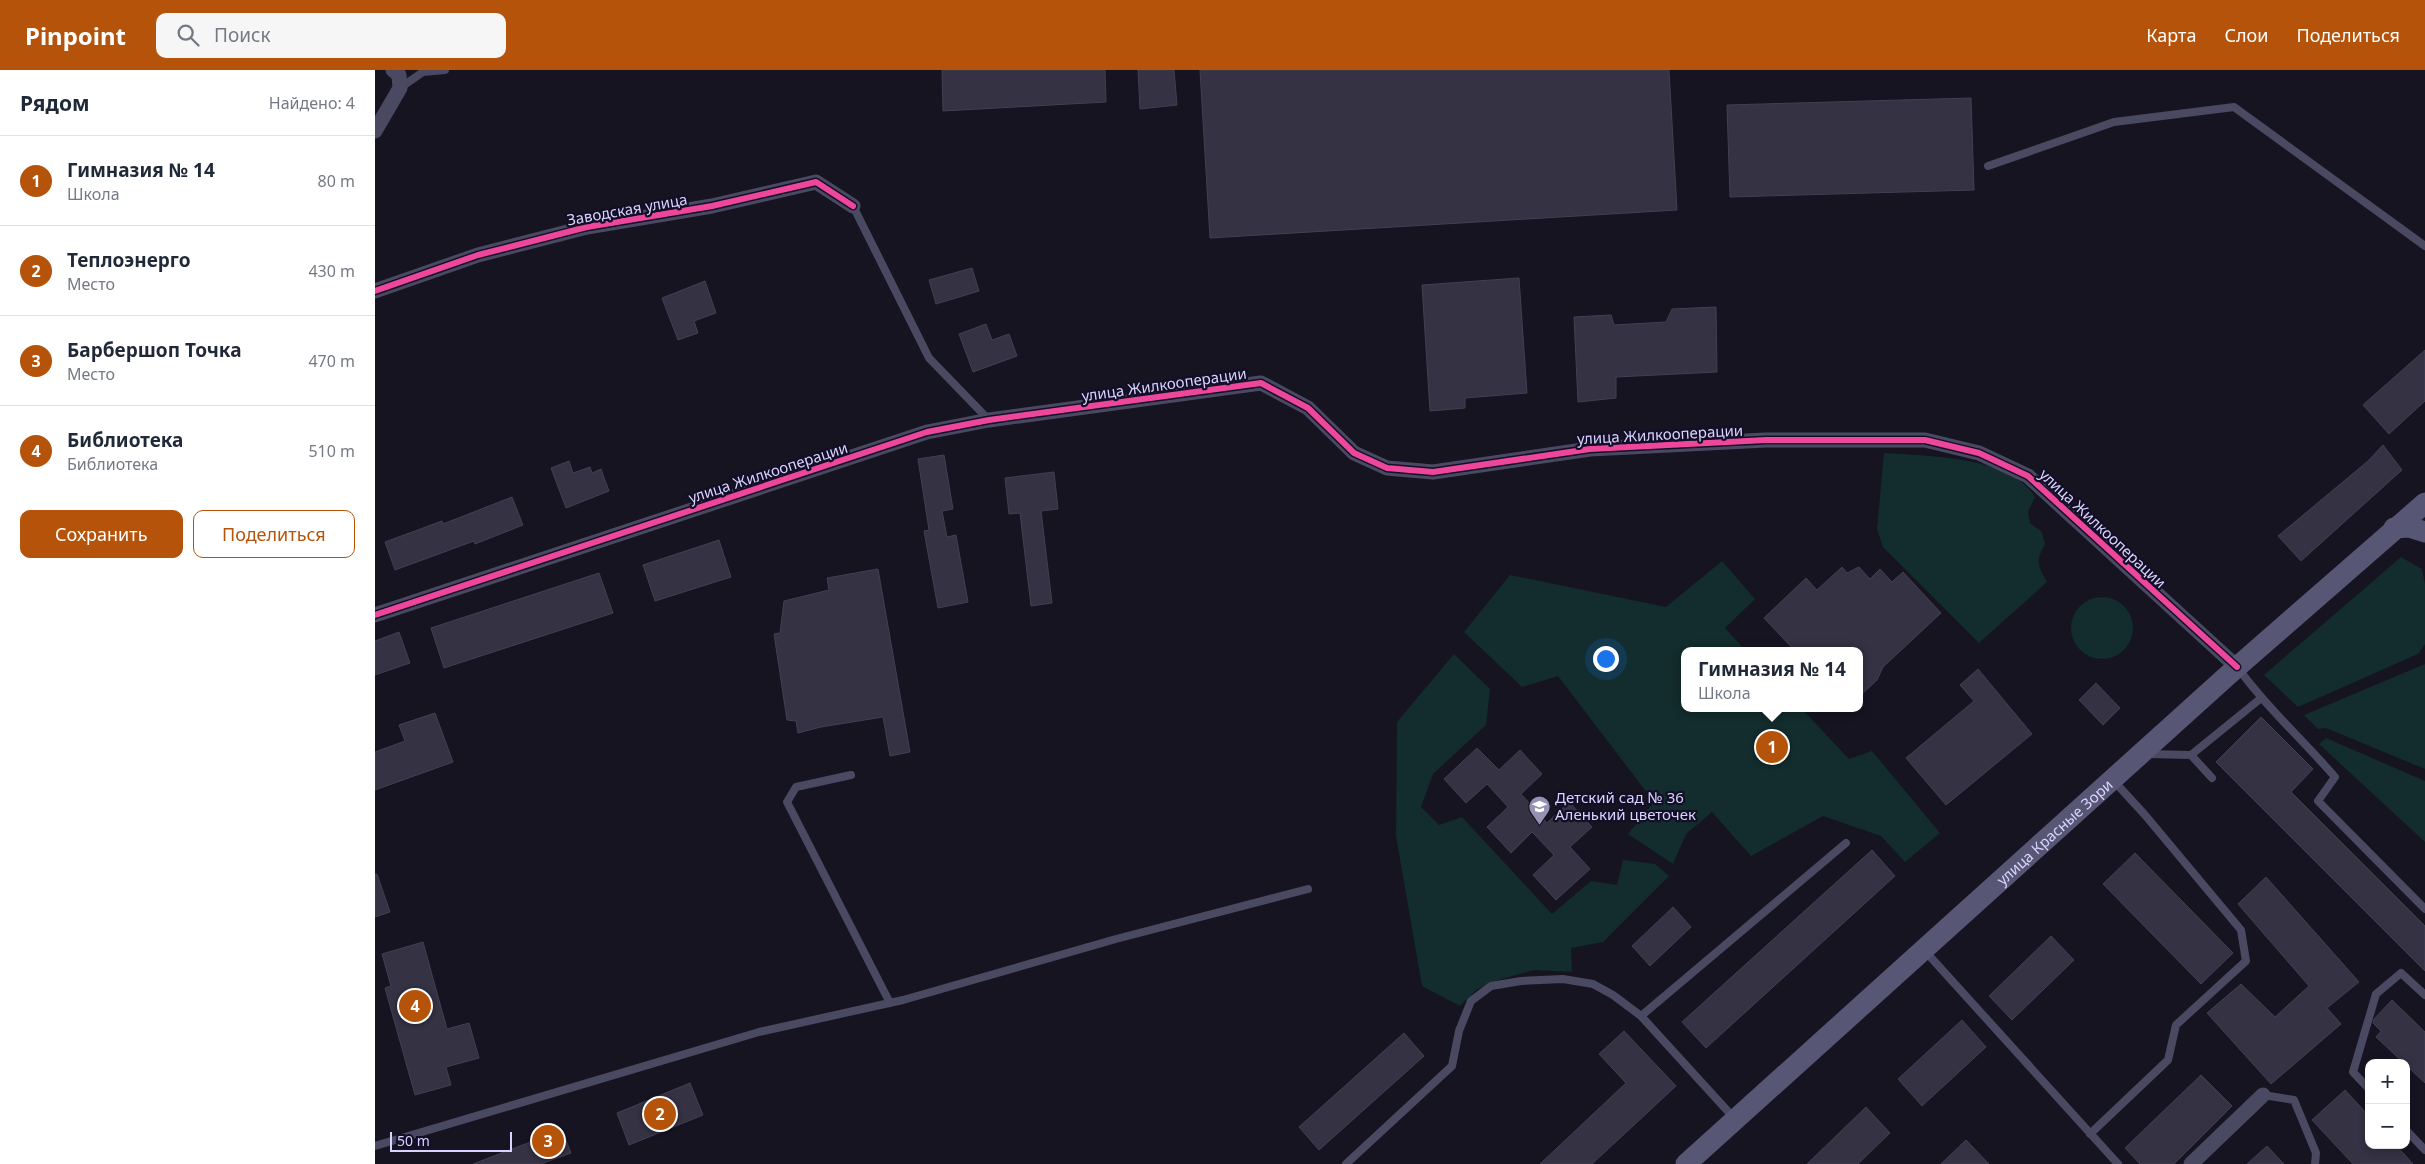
<!DOCTYPE html>
<html lang="ru">
<meta charset="utf-8">
<style>
:root{--surface:#fff;--page:#f6f6f7;--text:#1f2937;--muted:#747a83;--line:#e0e1e3;--accent:#b45309}
body{margin:0;font-family:"Noto Sans",sans-serif;background:var(--page);color:var(--text)}
.controls{position:absolute;right:15px;bottom:15px;display:grid;overflow:hidden;border-radius:10px;box-shadow:0 2px 8px #0003}
.controls button{width:45px;height:45px;display:grid;place-items:center;padding:0;border:0;border-bottom:1px solid var(--line);background:var(--surface);color:var(--text);font:25px sans-serif}
.scale{position:absolute;left:15px;bottom:12px;width:122px;box-sizing:border-box;padding-left:5px;border:2px solid #d9d4ff;border-top:0;font-size:14px;line-height:18px;white-space:nowrap;color:#d9d4ff;-webkit-text-stroke:4px #130f26;paint-order:stroke}
.you{position:absolute;left:1230px;top:588px;width:18px;height:18px;margin:-12px;border:4px solid #fff;border-radius:50%;background:#1a73e8;box-shadow:0 0 0 8px #1a73e833}
.badge{display:grid;place-items:center;width:32px;height:32px;border-radius:50%;background:var(--accent);color:#fff;font-size:16px;font-weight:700}
.pin{position:absolute;translate:-50% -50%;border:2px solid #fff;box-shadow:0 1px 5px #0006}
.popup{position:absolute;left:1306px;top:577px;width:182px;height:65px;box-sizing:border-box;display:grid;place-content:center;border-radius:10px;background:var(--surface);filter:drop-shadow(0 1px 4px #0005);font-size:16px;white-space:nowrap;color:var(--muted)}
.popup b{font-size:19px;color:var(--text)}
.popup::after{content:'';position:absolute;left:50%;top:100%;margin-left:-10px;border:10px solid transparent;border-top-color:var(--surface)}
.list{margin:0;padding:0;list-style:none}
h2{display:flex;justify-content:space-between;align-items:center;height:65px;margin:0;padding:0 20px;font-size:21px}
h2 small{font-size:16px;font-weight:400;color:var(--muted)}
.list li{display:grid;grid-template-columns:32px 1fr auto;gap:15px;align-items:center;box-sizing:border-box;height:90px;padding:0 20px;border-top:1px solid var(--line)}
.list b{display:block;font-size:19px;white-space:nowrap}
.list p{margin:0;font-size:16px;white-space:nowrap;color:var(--muted)}
.list em{font-size:16px;font-style:normal;color:var(--muted)}
.actions{display:flex;gap:10px;padding:15px 20px}
.actions a{flex:1;padding:11px 0;border:1px solid var(--accent);border-radius:10px;text-align:center;font-size:18px;color:var(--accent)}
.actions .main{background:var(--accent);color:#fff}
.icon{flex:none;width:28px;height:28px;fill:none;stroke:currentColor;stroke-width:2;stroke-linecap:round;stroke-linejoin:round}
.map{position:relative;flex:none;width:2050px;height:1094px;overflow:hidden}
header{display:flex;align-items:center;gap:30px;box-sizing:border-box;height:70px;padding:0 25px;background:var(--accent);color:#fff}
header strong{font-size:24px}
nav{display:flex;gap:28px;margin-inline-start:auto;font-size:18px}
.search{width:350px;height:45px;background:var(--page);display:flex;align-items:center;gap:12px;box-sizing:border-box;padding:0 18px;border-radius:10px;color:var(--muted);font-size:19px}
main{display:flex}
aside{flex:1;background:var(--surface)}
.map>svg:first-child{display:block}
</style>
<header>
<strong>Pinpoint</strong>
<div class="search"><svg class="icon" aria-label="search" viewBox="0 0 24 24"><circle cx="10" cy="10" r="6"/><path d="M15 15l6 6"/></svg>Поиск</div>
<nav><a>Карта</a><a>Слои</a><a>Поделиться</a></nav>
</header>
<main>
<aside>
<h2>Рядом<small>Найдено: 4</small></h2>
<ul class="list">
<li><span class="badge">1</span><div><b>Гимназия № 14</b><p>Школа</p></div><em>80 m</em></li>
<li><span class="badge">2</span><div><b>Теплоэнерго</b><p>Место</p></div><em>430 m</em></li>
<li><span class="badge">3</span><div><b>Барбершоп Точка</b><p>Место</p></div><em>470 m</em></li>
<li><span class="badge">4</span><div><b>Библиотека</b><p>Библиотека</p></div><em>510 m</em></li>
</ul>
<div class="actions"><a class="main">Сохранить</a><a>Поделиться</a></div>
</aside>
<div class="map">
<svg width="2050" height="1094" viewBox="0 0 2050 1094">
<rect width="100%" height="100%" fill="#161421"/>
<path fill="#132c2d" d="M1509,383C1551,386 1636,386 1660,427L1653,442L1655,453L1667,462L1670,475C1660,491 1663,496 1672,512L1604,573L1508,477L1502,459Z
M2026,487L2047,499L2050,514V574L2043,584L1923,637L1889,605Z
M1347,491L1380,529L1350,558L1371,581H1310V638H1426L1474,689L1497,681L1565,763L1530,792L1506,766L1448,746L1376,786L1337,742L1311,764L1298,794L1253,764L1279,732L1183,606L1147,617L1089,562L1135,505L1291,537Z
M1696 558a31 31 0 1 1 62 0a31 31 0 1 1-62 0Z
M1079,584L1115,619L1111,655L1058,704L1046,737L1064,755L1087,747L1177,844L1216,811L1242,815L1248,790L1280,794L1294,806L1228,872L1196,878L1197,902L1159,900L1123,910L1101,920L1085,936L1047,916L1021,766L1022,652Z
M2050,594V699L1951,658L1943,659L1929,645Z
M1951,668L2050,711V772L1944,674Z"/>
<path fill="#343243" stroke="#433f54" d="M567,0H730L731,32L568,41Z
M763,0H799L802,35L765,39Z
M825,0H1294L1302,140L835,168Z
M1596,28L1599,120L1355,127L1352,35Z
M597,198L604,221L561,234L554,210Z
M1144,208L1152,323L1090,328V338L1055,341L1047,215Z
M330,211L341,243L319,251L323,263L303,270L287,228Z
M1341,237L1342,302L1241,307V328L1203,332L1199,247L1236,245L1239,255L1291,252L1297,239Z
M611,254L617,270L634,264L642,286L598,302L584,264Z
M2050,280V331L2014,364L1988,335Z
M2008,375L2027,400L1926,491L1903,466L1993,391Z
M569,385L578,439L567,441L572,467L581,465L593,532L563,538L549,461L554,460L543,389Z
M194,391L198,403L215,397L217,403L226,399L234,421L191,438L176,398Z
M679,402L683,439L666,441L677,533L656,536L645,443L634,444L630,408Z
M137,427L148,455L100,474L99,471L20,500L10,472L67,451L68,454Z
M344,470L356,507L280,531L268,495Z
M1467,497L1472,503L1484,497L1495,509L1505,499L1517,512L1528,502L1566,543L1508,597L1502,610L1484,627V581H1420L1389,548L1431,508L1442,520Z
M503,499L535,682L515,686L508,647L446,657L423,663L421,651L412,650L399,564L405,563L409,531L454,520L452,508Z
M224,503L238,543L69,598L56,558Z
M24,562L35,593L0,605V571Z
M1603,599L1657,664L1571,735L1531,688L1599,631L1585,615Z
M1721,613L1745,638L1728,655L1704,630Z
M60,643L78,692L0,720V682L30,671L24,655Z
M1886,647L1938,699L1916,722L2050,856V901L1841,692Z
M1102,678L1124,700L1145,680L1167,704L1146,724L1172,753L1194,732L1217,757L1195,777L1215,799L1181,830L1158,805L1179,785L1157,762L1136,783L1112,757L1133,737L1112,714L1091,733L1069,709Z
M1497,780L1520,806L1331,978L1307,952Z
M1760,783L1858,883L1826,914L1728,814Z
M0,804H2L15,842L0,847Z
M1891,807L1984,912L1952,938L1966,954L1896,1014L1832,943L1866,914L1900,947L1934,916L1863,834Z
M1298,837L1316,857L1275,896L1257,876Z
M1676,866L1699,890L1637,950L1614,926Z
M48,872L72,959L94,953L104,988L71,997L76,1015L40,1025L10,918L16,916L7,884Z
M2017,930L2050,962V1013L2001,967L2006,961L1998,953L1999,949Z
M1587,950L1611,977L1547,1036L1523,1009Z
M1249,961L1301,1016L1217,1094H1165L1251,1013L1224,984Z
M1029,963L1049,986L944,1080L924,1057Z
M1826,1005L1857,1036L1799,1094H1765L1750,1078Z
M315,1013L328,1045L254,1075L242,1043Z
M1970,1020L1994,1046V1075H2021L2038,1094H1978L1937,1050Z
M1491,1037L1515,1063L1483,1094H1432Z
M187,1060L196,1083L166,1094H98Z
M1591,1070L1614,1094H1566Z
M1892,1076L1909,1094H1872Z"/>
<g fill="none" stroke-linecap="round" stroke-linejoin="round">
<path stroke="#4a4962" stroke-width="8" d="M25,18L48,2L70,0
M1613,96L1739,52L1859,37L2050,176
M478,136L554,288L614,350
M1863,598C1892,638 1928,670 1960,707L1943,731L2050,839
M1772,684L1816,685L1885,629
M1816,685L1837,708
M476,705L421,717L412,732L515,933
M1550,881L1743,1094
M1994,1019L1978,1002L2001,924L2026,903L2050,925
M1888,1025L1919,1030L1941,1083L1940,1094
M1359,1048L1266,946L1471,773
M2031,1060L2050,1080
M1715,1064L1793,990L1801,955L1871,891L1866,860L1770,745L1738,710
M0,1076L384,962L528,930L741,869L933,819
M971,1094L1077,996L1084,961L1096,931L1116,916L1146,911L1188,909L1218,914L1238,925L1266,946"/>
<path stroke="#4a4962" stroke-width="15" d="M0,61L25,18L24,5L18,0
M0,221L103,185L212,157L337,136L441,112L478,136
M0,545L552,362L614,350L886,313L933,338L979,383L1012,398L1058,402L1215,379L1391,370H1550L1604,383L1653,406L1862,597
M1816,1094L1888,1025"/>
<g stroke="#575674" stroke-width="21">
<path d="M2019,458L2034,457L2050,462"/>
<path id="s1" d="M1311,1094L1862,597L2050,433"/>
</g>
<defs>
<path id="cycleway" d="M0,221L103,185L212,157L337,136L441,112L478,136
M0,545L552,362L614,350L886,313L933,338L979,383L1012,398L1058,402L1215,379L1391,370H1550L1604,383L1653,406L1862,597"/>
</defs>
<use href="#cycleway" stroke="#130f26" stroke-width="9"/>
<use href="#cycleway" stroke="#ed469a" stroke-width="6"/>
</g>
<defs>
<symbol id="school-pin" viewBox="-11 -11 22 30"><path d="M0 17L-7.5 6A9.5 9.5 0 1 1 7.5 6Z" fill="#9591b1" stroke="#130f26"/><path d="M0-5L7-2L0 1L-7-2ZM-4 1L0 2.5L4 1V4Q0 6-4 4Z" fill="#fff"/></symbol>
</defs>
<g fill-rule="evenodd">
<use href="#school-pin" x="1152" y="724" width="25" height="34"/>
</g>
<g text-anchor="middle" dominant-baseline="central" stroke-width="4.5" stroke-linejoin="round" paint-order="stroke">
<g font-size="15" fill="#d9d4ff" stroke="#130f26">
<text transform="translate(252 139) rotate(-10)">Заводская улица</text>
<text transform="translate(789 314) rotate(-8)">улица Жилкооперации</text>
<text transform="translate(1285 364) rotate(-3)">улица Жилкооперации</text>
<text transform="translate(393 402) rotate(-18)">улица Жилкооперации</text>
<text transform="translate(1728 458) rotate(43)">улица Жилкооперации</text>
<text stroke="none"><textPath href="#s1" startOffset="496">улица Красные Зори</textPath></text>
</g>
<g font-size="15" fill="#d9d4ff" stroke="#130f26" text-anchor="start">
<text x="1180" y="727">Детский сад № 36<tspan x="1180" dy="17">Аленький цветочек</tspan></text>
</g>
</g>
</svg>
<div class="controls">
<button>+</button>
<button>−</button>
</div>
<div class="scale">50 m</div>
<div class="you"></div>
<div class="pin badge" style="left:1397px;top:677px">1</div>
<div class="popup"><b>Гимназия № 14</b>Школа</div>
<div class="pin badge" style="left:285px;top:1044px">2</div>
<div class="pin badge" style="left:173px;top:1071px">3</div>
<div class="pin badge" style="left:40px;top:936px">4</div>
</div>
</main>
